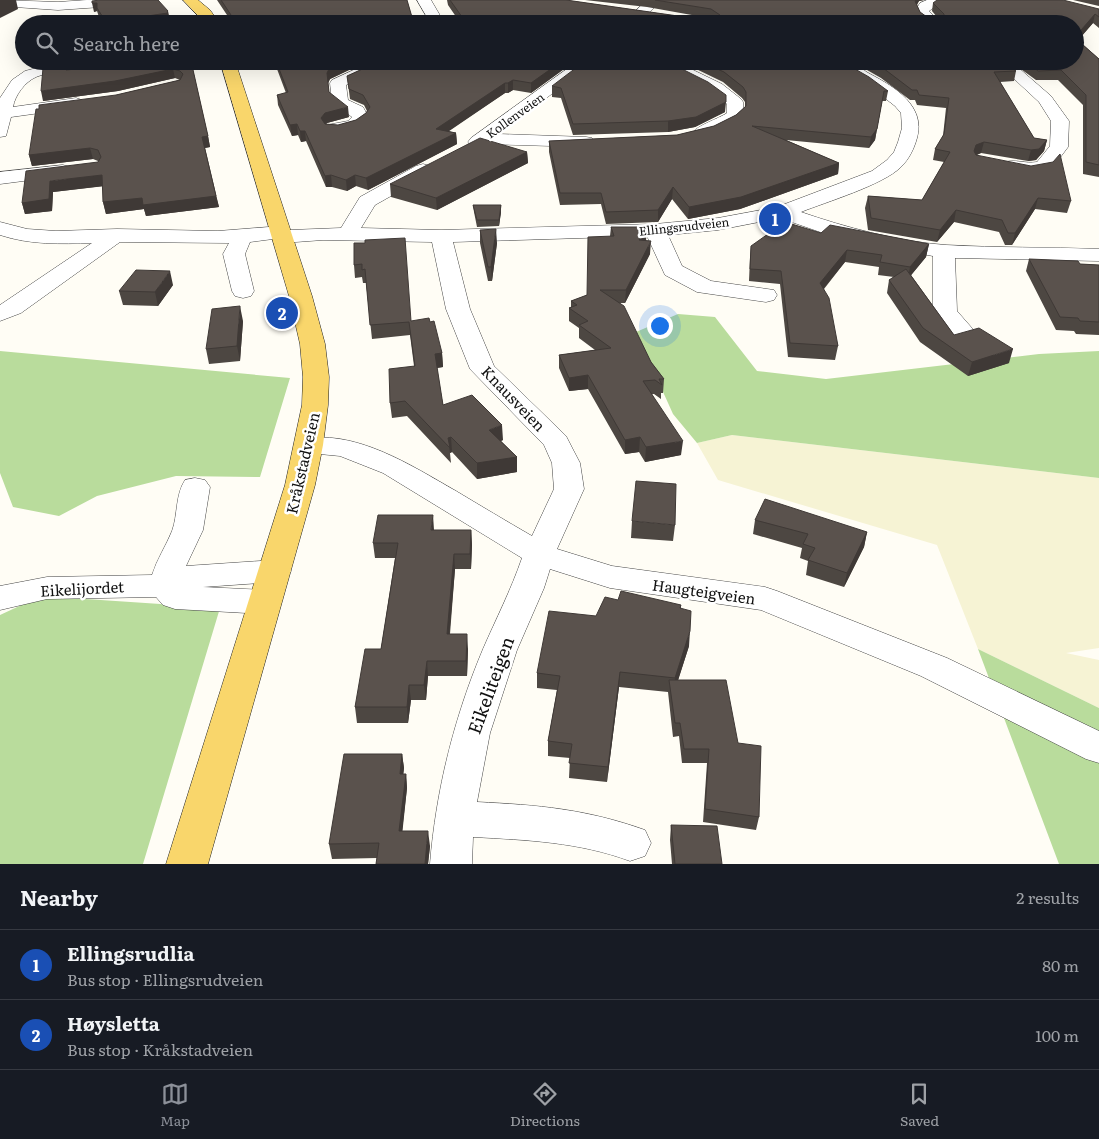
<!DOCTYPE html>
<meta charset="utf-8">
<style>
:root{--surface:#171b24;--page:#20242c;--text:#f1f3f6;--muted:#9ea1a6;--line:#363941;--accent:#8c9099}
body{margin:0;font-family:Literata,serif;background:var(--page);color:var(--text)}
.you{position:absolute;left:659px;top:325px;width:18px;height:18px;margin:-12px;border:4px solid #fff;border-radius:50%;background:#1a73e8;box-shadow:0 0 0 8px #1a73e833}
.badge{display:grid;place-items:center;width:32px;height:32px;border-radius:50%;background:var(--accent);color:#fff;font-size:16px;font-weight:700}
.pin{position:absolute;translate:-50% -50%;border:2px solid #fff;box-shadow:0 1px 5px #0006}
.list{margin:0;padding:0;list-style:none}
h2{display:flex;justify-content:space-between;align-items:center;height:65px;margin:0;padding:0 20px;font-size:21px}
h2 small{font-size:16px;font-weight:400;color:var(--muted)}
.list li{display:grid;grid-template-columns:32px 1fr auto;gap:15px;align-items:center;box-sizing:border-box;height:70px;padding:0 20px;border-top:1px solid var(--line)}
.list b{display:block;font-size:19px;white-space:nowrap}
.list p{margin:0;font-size:16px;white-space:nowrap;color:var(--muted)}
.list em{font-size:16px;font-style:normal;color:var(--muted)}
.icon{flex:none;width:28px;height:28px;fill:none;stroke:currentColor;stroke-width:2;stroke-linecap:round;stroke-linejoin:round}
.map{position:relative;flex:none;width:1099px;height:864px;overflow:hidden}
.search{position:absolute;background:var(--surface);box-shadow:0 5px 20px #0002;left:15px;right:15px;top:15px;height:55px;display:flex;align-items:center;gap:12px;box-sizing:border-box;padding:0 18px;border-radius:28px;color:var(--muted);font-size:19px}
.sheet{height:205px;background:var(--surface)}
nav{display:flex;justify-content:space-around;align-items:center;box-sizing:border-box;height:70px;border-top:1px solid var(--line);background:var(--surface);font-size:14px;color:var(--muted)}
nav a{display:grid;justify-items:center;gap:2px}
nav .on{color:var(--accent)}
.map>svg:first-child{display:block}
</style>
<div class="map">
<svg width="1099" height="864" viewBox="0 0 1099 864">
<rect width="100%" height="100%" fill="#fffdf5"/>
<path fill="#f6f3d4" d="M732,435L1099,478V648L1066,653L1099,660V708L978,649L937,545L718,480L697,443Z"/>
<path fill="#b9dc9c" d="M678,314L715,317L757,371L826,379L1039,354L1099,351V478L732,435L697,443L673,414L636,332Z
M0,351L290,378L260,477L176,476L97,496L59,516L13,507L0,473Z
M41,596L220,608L143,864H0V615Z
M978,649L1099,708V864H1059Z"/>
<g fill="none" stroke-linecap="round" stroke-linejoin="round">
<defs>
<path id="minor" d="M0,0L58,2L87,0L137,1L130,5L58,10L0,6Z
M417,0H431L445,24H431Z
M647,0H662L637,24H622Z
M927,0H944L929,11L941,24H925L920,20L915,11L920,3Z
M82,61H135L133,64L128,66C104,68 56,69 36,77C25,82 15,95 13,107L76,98L82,100L84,103L82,106L76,108L11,117L6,136L0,137V98L12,80L25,71L52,64Z
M373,61H393L391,64L346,85L348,100L363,107L369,118C361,131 342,136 327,133L324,129L327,125L348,121L352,117L332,102L330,83L332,80Z
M578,61H595L499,134L586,137L592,138L595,142L592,146L586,147L485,144L477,147L471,146L468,142L471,138Z
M644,61H667L691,69L722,84L741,99L743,102L744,115C736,127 709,140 695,137L692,133C698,125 718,119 727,113V104L711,91L690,80L646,64Z
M824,61C831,61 839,60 846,61C854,63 863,70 870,74C895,87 926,106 917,138C914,149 909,159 901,167C883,185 826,202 801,212C844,227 900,242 946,245C997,248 1048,247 1099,249V261L955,258L957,311L978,335L975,340C956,345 943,328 933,313V256L883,247L829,235L780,218L718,230L668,235L682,266L711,281L774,290L777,295L774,300L766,302L697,292L665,275L647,236L453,242L470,309L494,366L566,436L580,463L584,489L557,549L612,566L765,587L777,591L947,658L1099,731V763L1086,759L921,676L761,610L610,588L550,569L544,588L517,650L490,733L477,802C538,805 586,809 645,830L651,843L645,856L630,861C579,842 527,840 473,837L472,864H430C436,790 454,718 483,649C496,619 511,590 522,558L383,473L340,456L299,452L295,446L299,440C353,427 412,466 456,491C481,506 506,521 532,536L554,489L552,463L544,445L470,369L446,309L432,242L323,240L282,243L273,239L250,242L245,254L254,291L251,296L243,298L235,296L232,291L223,254L229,243L120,242L21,313L0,321V305L92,243C61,244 30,245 0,235V222L27,229L56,231L117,229L218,231L281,226L288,228L290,230L341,228L360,197L416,166L423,164L430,166L432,170L430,174L375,205L361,228L441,230L655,224L718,218L777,207L872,171L887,160L894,152L898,142L902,128L901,113L895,106L868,85L838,68L826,64Z
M989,61H1007L1021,70L1051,96L1069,121L1068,147L1050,171L1028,175L1005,170L1003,166L1005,162C1016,159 1026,164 1037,162L1050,146L1051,121L1039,102L1011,76Z
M63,165L70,167L72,171L70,175L0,184V172Z
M195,478L205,480L210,487L203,530L186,566L275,560L286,563L291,571L286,579L275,582L203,587L264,590L276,594L281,602L276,610L264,614L175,609L163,605L156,597L47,599L0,610V586L47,577L152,575C157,559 166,546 172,531C178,515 175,495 185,480Z"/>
<path id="major" d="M183,0H198L210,10L220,24H206Z
M220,61H235L312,296L325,344L329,377L328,405L323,445L315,485L208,864H166L285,485L302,405L303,377L300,344L289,296Z"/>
</defs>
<use href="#minor" stroke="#444" stroke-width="1"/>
<use href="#major" stroke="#222" stroke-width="1"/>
<use href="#minor" fill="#fff" fill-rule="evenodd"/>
<use href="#major" fill="#f9d66b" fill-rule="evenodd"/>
</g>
<path fill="#4d4742" d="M100,0L170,20L169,21L170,22L159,24H103L99,17L97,11L94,12Z
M217,0H407L414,24H233Z
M447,0H566L685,17H703L647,7L585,0H924L919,1L917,5L920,12L927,17H937L932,11L933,3L1099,9V28L1093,23L1078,40L1099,59V177L1083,174V105L1058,80H1036L1010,61H1075V24H461L448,5Z
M1073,0H1099V6Z
M191,61L208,136L210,147L205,148L219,207L146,216L144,209L106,214L103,202V186L53,192L52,211L25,214L22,203L98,162V161L93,159L32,166L29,155L116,95L180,80L175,78L118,91L43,101L66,65L67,70Z
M274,61H368L330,79L328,83L329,92L349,117L327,123L326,124L338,125L356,120L366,113L367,111L364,105L350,99L347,76L380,61H575L531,93L513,90L508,93H505L448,131L456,133L457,144L368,190L356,186L347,191L332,187H326L306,141L301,142L298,135L292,136L278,105L277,95L286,93Z
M674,61H841L888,91L886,101H882L875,140L869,148L786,140L839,163L838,174L740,209L688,219L672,199L658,222L606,224L601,204L560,205L549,152V141L677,135L714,126L736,115L745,107V102L742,98L723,82L692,67Z
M868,61H1002L1016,71L1014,81L1000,82L1034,138L1047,140L1044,151L1036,160L1028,161L981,153L977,155L1071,201L1067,213L1035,209L1012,245H1005L999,232L954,222L937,242L868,230L865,208L868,196L922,200L944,162L933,160L935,149L943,136L946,108L917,105L915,100H910L881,78L867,70Z
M552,86L725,112L695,127L668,132L573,135L561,98L552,97Z
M527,152L528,163L437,210L391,197L390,184Z
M473,205H501V212L499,226L477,227L474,212Z
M611,227H647L646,241L650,254L625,303H620L651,362L664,379L663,393H661V399L654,394H652L681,455L645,462L639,452L625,454L588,389L569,391L559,368V355L595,350L579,338V328L569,321V308L571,307V301L587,295L610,236Z
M480,230L497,243L492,281H488L480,243Z
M821,233L929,244L926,257L911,275L954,335L1009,363L968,376L920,342L887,293L889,280L894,277L878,275L879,267L845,262L824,289L838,346L835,360L788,357L780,284L749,281L750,258L751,246Z
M354,243L411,321L430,322L442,353L443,367L437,368L443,405L503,440L501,441L517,457V472L477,479L452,452L450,453L451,463L407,416L392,418L390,403L414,366L410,335L372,339L366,283H363L362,277L355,278L354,265Z
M1029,259L1080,264L1099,265V335L1076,334L1074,331L1056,330L1026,271Z
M173,285L158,306L123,305L119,291Z
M243,321L240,361L209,364L206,349Z
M755,520L867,532L864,547L844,587L806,575L808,561L800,558L802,548L753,534Z
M632,521L675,525L673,541L631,538Z
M434,530H471L472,545L471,569H455L450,634L468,649L467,676H428L426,700H411L408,723H357L355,707L381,649L395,558H375L373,543Z
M618,600L681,605V608L689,646L678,680L738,743L759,817L756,830L703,822L707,763H682L679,736L673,737L668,692L619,687L607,782L569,778L570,758L548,756V741L557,690L537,688V673L596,616Z
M402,754L404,768L403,774H406L407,788L402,831L430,846L428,864H376L377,858L332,859L329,844Z
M671,825L722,864H672L670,840Z"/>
<path fill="#3f3936" d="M0,0H16L18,9L0,18Z
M916,0H924L919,1L913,10Z
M92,3H97V11L94,12Z
M168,11L170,20L169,21L170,22L159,24H107L106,22Z
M1095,14L1093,23L1075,44V37Z
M346,61H368L330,79L328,83L327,73L329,69Z
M562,61H575L531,93V83Z
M173,69L175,78L118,91L43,101L41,91Z
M513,80V90L508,93V83Z
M505,83V93L436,140V129Z
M884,91L875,140L869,148L871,137Z
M726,102L725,112L695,127L668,132V121Z
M348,107L349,117L327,123L322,129L321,118L325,113Z
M297,124L298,135L292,136L290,125Z
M300,131H305L306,141L301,142Z
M456,133L457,144L368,190L366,178Z
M208,136L210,147L204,148L202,137Z
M1047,140L1044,151L1036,160L1028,161L1031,150Z
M984,142L981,153L973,156L974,151L976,145Z
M90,148L93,159L32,166L29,155Z
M527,152L528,163L437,210L436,198Z
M839,163L838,174L740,209L688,219L689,207Z
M102,175L105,186L53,192L52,211L25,214L22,203L50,181Z
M331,175L332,187H326L325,176Z
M355,175L356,186L347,191L346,180Z
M673,187L672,199L658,222V210Z
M216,196L219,207L146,216L144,209L106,214L103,202L142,198Z
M1038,198L1035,209L1012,245L1015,233Z
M501,205V212L499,226V220Z
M956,210L954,222L937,242L940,230Z
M647,227L646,239L639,252V240Z
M496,229L497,243L492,281L491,267Z
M651,241L650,254L625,303L626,290Z
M929,244L926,257L908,279L910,267Z
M847,250L845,262L818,295L820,283Z
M170,271L173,285L158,306L155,292Z
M240,306L243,321L240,361L237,346Z
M1013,349L1009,363L968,376L972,362Z
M442,353L443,367L436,368L435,354Z
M588,375V389L569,391V378Z
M502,425L503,440L490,445L489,430Z
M451,437L452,452L450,453L448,438Z
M640,437L639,452L625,454V440Z
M683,441L681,455L645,462L646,447Z
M517,457V472L477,479V463Z
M433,515L434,530L432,545L431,530Z
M471,530L472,545L471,569L470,554Z
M867,532L864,547L844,587L847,573Z
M454,554L455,569L448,650L447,634Z
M690,631L689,646L674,693L675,678Z
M467,634L468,649L467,676L466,661Z
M427,661L428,676L426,700L424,685Z
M620,672L619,687L607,782L608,767Z
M409,685L411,700L408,723L407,707Z
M402,754L404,768L402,788L400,774Z
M406,774L407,788L401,845L399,831Z
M428,831L430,846L428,864H425Z"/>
<path fill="#5a524d" stroke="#3f3936" d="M100,0H158L168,11L167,12L168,13L106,22L97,8V3H92V1Z
M221,0H407L414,24H235L233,18Z
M450,0H566L685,17H718L720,15L711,9L655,0H916L915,1L920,12L927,17L944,16V14L933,3L937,0H1063L1099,9V17L1095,14L1075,37V24H467Z
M1075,38L1099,59V165L1086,162V95L1061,70L1038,71L1026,61H1075Z
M117,61H191L208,136L202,137L216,196L143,205L142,198L103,202L102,175L50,181L49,199L22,203L26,171L98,162L101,157L98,150L90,148L29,155L36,109H39V105L116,95L180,80L183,74L180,71L173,69L115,81L41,91L43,68L66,65V70L108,66V63L117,62Z
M276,61H346L329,69L327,73L329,92L348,107L325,113L321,118L325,124L338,125L356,120L366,113L370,107L363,95L349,89L347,76L380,61H562L531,83L513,80L508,83H505L436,129L456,133L366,178L355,175L346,180L331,175L325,176L305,131H300L297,124L290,125L277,95L288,92Z
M585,61H660L678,67L708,82L726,95V102L696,117L668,121L573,124L561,88L552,86Z
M700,61H841L869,77L888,91H884L877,129L871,137L752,126L839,163L741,197L689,207L673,187L658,210L606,212L601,193H560L549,141L677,135L714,126L736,115L746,106V92L743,87L724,72Z
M871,61H1002L1016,71L994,72L1034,138L1047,140L1039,149L1031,150L984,142L976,145L974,151L976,155L1031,166L1053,162L1060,154L1071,201L1038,198L1015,233H1008L1002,220L956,210L940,230L871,218L868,196L922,200L950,152L935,149L944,134L949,98L919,95L917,90H912L883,68Z
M480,138L527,152L436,198L390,184Z
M473,205H501L499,220H477Z
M785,222L821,233L830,225L929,244L910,267L880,262L882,255L847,250L820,283L829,298L838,346L790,343L781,271L750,269L751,246Z
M611,227H647L639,240L651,241L626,290H600L624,306L651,362L664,379H659L662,385L655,380L643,381L683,441L646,447L640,437L625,440L588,375L569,378L559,355L611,348L579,325L588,321L569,308L577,305L571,301L587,295L588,237L614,236Z
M496,229L491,267H488L480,230Z
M405,238L411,321L429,318L430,322L434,321L442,353L435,354L443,405L472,395L502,425L489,430L517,457L477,463L451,437L448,438L450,448L405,401L390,403L389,369L415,366L409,322L370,325L365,269L362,270V264L354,265V243H365V240Z
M1029,259L1078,261L1080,264L1099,265V322L1080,321L1078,318L1060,317Z
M906,269L954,335L979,328L1013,349L972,362L923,328L889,280Z
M136,270L170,271L155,292L119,291Z
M240,306L237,346L206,349L212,309Z
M636,481L676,484L675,525L632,521Z
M765,499L867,532L847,573L808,560L815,548L803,544L808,534L755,520Z
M378,515H433L431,530H471L470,554H454L447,634H467L466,661H427L424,685H409L407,707H355L365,649H381L398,543H373Z
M621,591L681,605L680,608L691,611L690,631L675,678L620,672L608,767L569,763L572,744L548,741L560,676L537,673L549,611L596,616L605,597L618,600Z
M669,680H726L738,743L761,746L759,817L705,809L709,749H684L680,723H675Z
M344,754H402L400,774H406L399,831H428L425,864H376L379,843L329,844Z
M671,825L717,826L722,864H675Z"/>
<g text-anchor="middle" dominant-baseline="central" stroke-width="5" stroke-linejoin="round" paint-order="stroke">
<g font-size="12" fill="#111" stroke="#fff">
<text transform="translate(515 115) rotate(-36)">Kollenveien</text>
<text transform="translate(684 226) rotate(-6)">Ellingsrudveien</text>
</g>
<g font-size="15" fill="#111" stroke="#fff">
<text transform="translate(514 398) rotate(46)">Knausveien</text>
<text transform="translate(302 463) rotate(-77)">Kråkstadveien</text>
<text transform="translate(82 588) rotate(-3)">Eikelijordet</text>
<text transform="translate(704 591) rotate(8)">Haugteigveien</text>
</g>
<g font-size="18" fill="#111" stroke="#fff">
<text transform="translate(490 685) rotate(-70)">Eikeliteigen</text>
</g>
</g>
</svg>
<div class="you"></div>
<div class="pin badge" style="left:775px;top:219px;background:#1a4fb4">1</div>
<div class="pin badge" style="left:282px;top:313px;background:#1a4fb4">2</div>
<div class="search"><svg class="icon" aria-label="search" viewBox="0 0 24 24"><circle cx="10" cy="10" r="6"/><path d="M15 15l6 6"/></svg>Search here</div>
</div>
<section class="sheet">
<h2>Nearby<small>2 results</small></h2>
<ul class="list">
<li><span class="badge" style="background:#1a4fb4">1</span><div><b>Ellingsrudlia</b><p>Bus stop · Ellingsrudveien</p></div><em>80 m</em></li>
<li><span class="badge" style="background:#1a4fb4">2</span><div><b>Høysletta</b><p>Bus stop · Kråkstadveien</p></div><em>100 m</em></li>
</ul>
</section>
<nav>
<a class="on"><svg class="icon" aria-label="map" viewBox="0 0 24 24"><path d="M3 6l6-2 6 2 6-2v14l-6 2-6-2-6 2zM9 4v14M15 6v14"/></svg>Map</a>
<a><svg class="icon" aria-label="directions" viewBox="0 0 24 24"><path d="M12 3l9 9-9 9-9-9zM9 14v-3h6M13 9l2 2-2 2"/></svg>Directions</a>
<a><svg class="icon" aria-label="saved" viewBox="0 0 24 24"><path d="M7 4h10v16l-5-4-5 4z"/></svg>Saved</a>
</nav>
